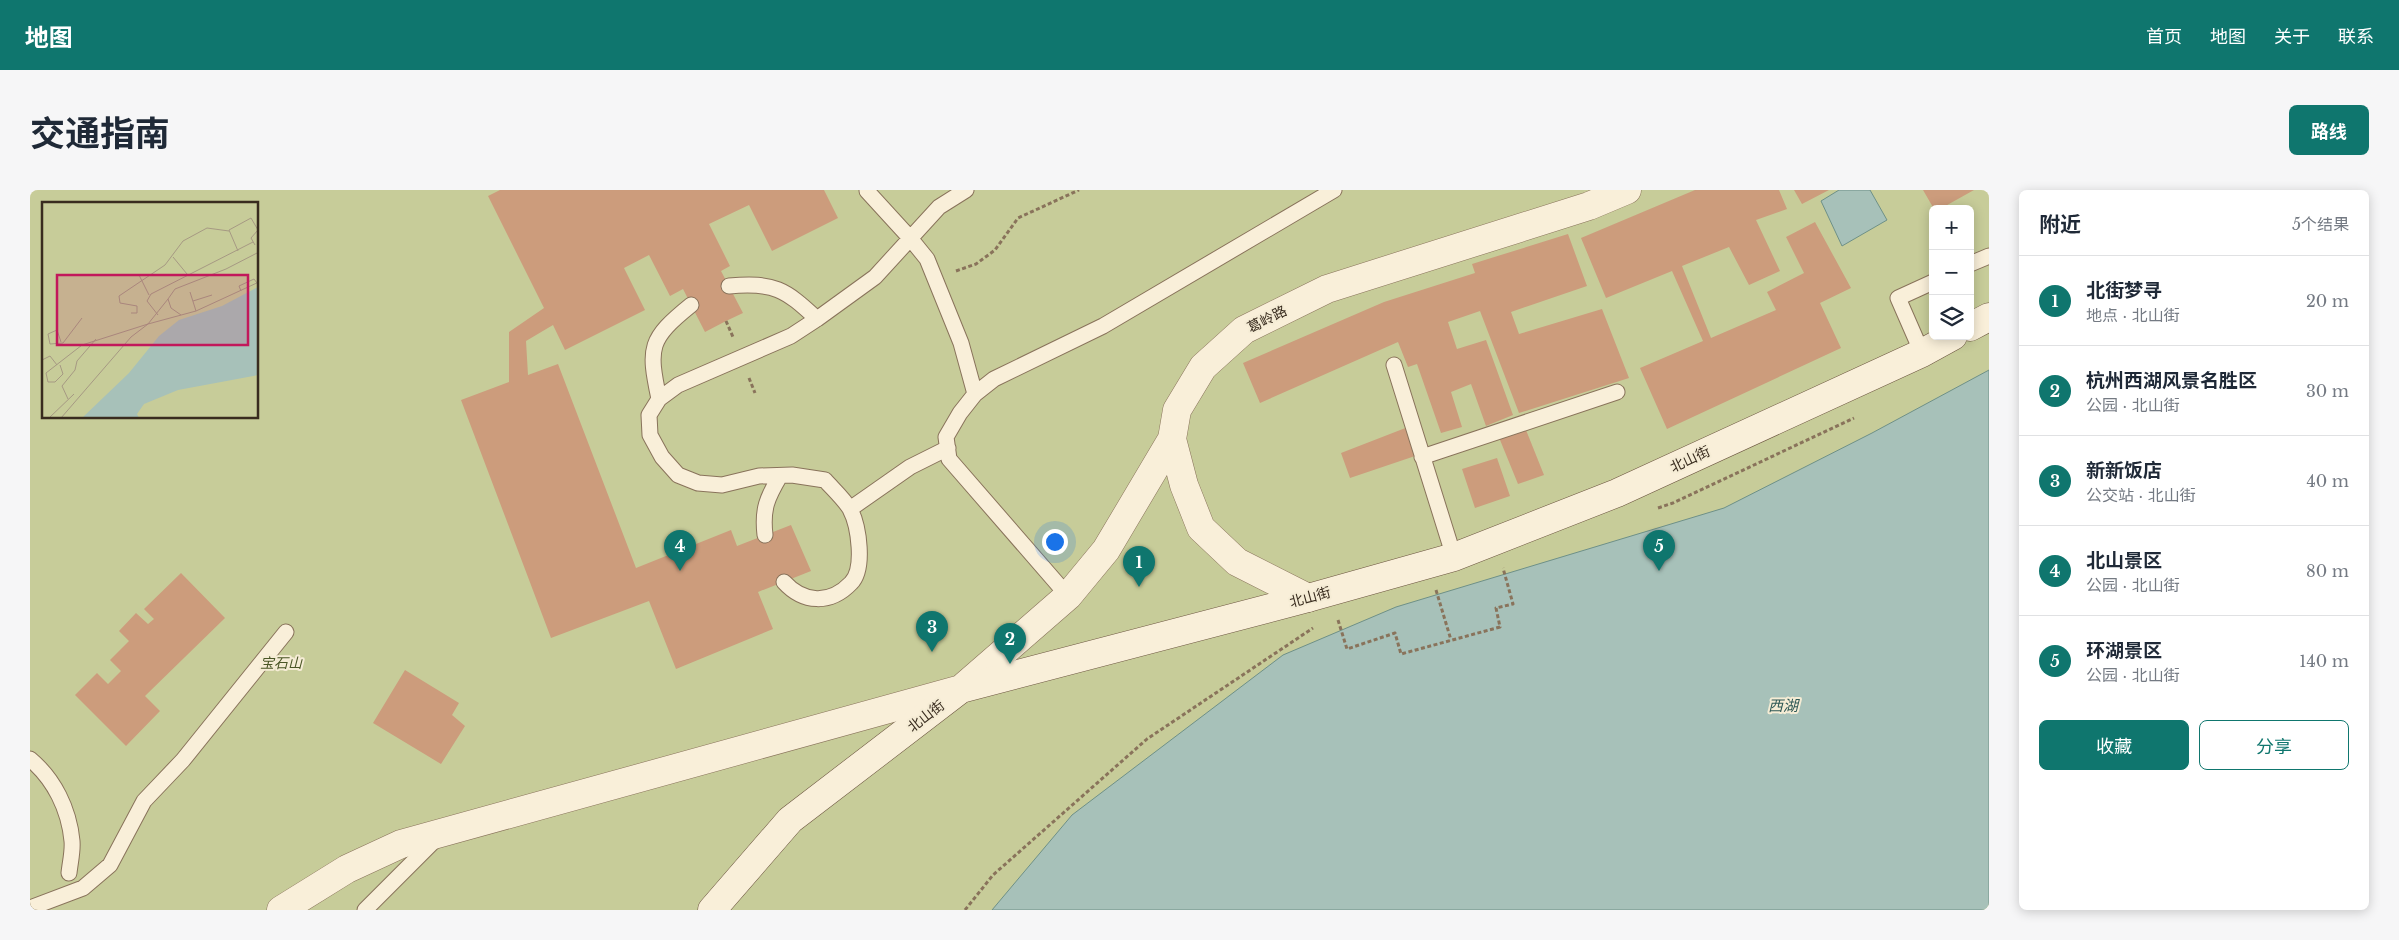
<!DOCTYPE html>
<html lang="zh">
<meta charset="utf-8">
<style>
:root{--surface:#fff;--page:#f6f6f7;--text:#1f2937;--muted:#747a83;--line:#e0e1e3;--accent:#0f766e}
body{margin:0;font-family:"Libre Baskerville","Noto Sans SC",serif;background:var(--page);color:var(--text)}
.controls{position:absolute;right:15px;top:15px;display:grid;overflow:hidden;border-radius:8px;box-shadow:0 2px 12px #0003}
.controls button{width:45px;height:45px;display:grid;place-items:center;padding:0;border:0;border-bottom:1px solid var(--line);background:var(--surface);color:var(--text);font:25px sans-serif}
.you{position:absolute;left:1024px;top:351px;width:18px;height:18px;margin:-12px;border:4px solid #fff;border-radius:50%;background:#1a73e8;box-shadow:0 0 0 8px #1a73e833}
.badge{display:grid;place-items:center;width:32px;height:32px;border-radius:50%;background:var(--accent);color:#fff;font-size:16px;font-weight:700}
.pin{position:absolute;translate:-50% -41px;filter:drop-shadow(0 1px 2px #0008)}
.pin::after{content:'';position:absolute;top:26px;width:18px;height:15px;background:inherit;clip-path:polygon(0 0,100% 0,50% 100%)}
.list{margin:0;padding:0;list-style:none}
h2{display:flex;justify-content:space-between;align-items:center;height:65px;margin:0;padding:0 20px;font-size:21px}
h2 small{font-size:16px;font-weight:400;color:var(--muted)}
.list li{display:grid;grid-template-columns:32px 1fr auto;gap:15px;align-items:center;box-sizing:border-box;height:90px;padding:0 20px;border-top:1px solid var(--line)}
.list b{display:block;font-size:19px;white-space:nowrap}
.list p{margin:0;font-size:16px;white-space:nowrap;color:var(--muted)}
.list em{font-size:16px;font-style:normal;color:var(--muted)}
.actions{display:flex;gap:10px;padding:15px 20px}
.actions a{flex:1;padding:11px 0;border:1px solid var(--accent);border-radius:8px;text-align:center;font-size:18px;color:var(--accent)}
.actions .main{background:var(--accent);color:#fff}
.icon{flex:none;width:28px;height:28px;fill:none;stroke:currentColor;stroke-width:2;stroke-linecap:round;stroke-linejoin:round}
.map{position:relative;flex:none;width:1959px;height:720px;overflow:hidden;border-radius:8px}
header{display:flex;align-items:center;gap:30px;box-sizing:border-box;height:70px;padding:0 25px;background:var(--accent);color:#fff}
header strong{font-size:24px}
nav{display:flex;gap:28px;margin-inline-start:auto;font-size:18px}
.intro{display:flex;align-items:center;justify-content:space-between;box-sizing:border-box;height:120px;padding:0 30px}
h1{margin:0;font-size:35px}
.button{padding:12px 22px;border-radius:8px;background:var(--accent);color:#fff;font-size:18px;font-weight:700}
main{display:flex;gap:30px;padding:0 30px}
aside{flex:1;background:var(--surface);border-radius:8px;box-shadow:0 2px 12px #0003}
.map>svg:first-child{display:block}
</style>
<header>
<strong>地图</strong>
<nav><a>首页</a><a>地图</a><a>关于</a><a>联系</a></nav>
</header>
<div class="intro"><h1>交通指南</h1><a class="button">路线</a></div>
<main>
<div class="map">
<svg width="1959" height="720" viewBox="0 0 1959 720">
<rect width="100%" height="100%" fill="#eee1c6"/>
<path fill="#c7cc99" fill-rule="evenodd" d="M0,0H1959V720H0ZM14,14H228V228H14ZM1903,19H1940V146H1903Z"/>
<path fill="#a7c1b9" stroke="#6e9087" d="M1809,0H1840L1857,30L1812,56L1791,11Z
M1959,180V720H962L1042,625L1253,465L1366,417L1694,318L1842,243Z"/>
<path fill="#cc9c7c" d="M470,0H794L808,28L742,61L719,15L679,34L700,76L691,81L713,123L696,131L675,142L653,99L640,106L619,65L594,78L615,120L535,160L523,135L496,151L498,185L528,174L606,378L701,340L707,356L761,335L781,381L728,402L743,439L646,479L619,411L521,448L431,210L479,192V142L514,118L458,6Z
M1665,0H1749L1757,19L1726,30L1750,81L1719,95L1699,57L1652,76L1681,148L1746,120L1737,102L1774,83L1756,47L1785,32L1821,98L1790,113L1811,158L1637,239L1610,178L1673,151L1642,81L1576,108L1551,48Z
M1764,0H1799L1772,14Z
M1893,0H1944L1910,19H1904Z
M1538,44L1557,96L1481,122L1489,144L1572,119L1599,188L1489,223L1450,121L1418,132L1427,159L1456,150L1483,225L1456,236L1441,194L1421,202L1432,237L1411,243L1387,174L1378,177L1368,152L1230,213L1213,173L1354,112L1445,83L1442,74Z
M1494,235L1514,285L1488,294L1468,245Z
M1378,237L1388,265L1320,288L1311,263Z
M1467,268L1480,306L1445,318L1432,279Z
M151,383L195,428L115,506L130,521L96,556L45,505L67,483L78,494L91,481L80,470L99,451L89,441L106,423L118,434L124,429L114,419Z
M375,480L429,513L422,525L435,536L411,574L343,533Z"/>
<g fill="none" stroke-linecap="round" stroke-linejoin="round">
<defs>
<path id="lane" d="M837,1L880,48L897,69L931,153L945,204
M1940,74L1959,66
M699,96C744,92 755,99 787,129
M1892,163L1868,108L1903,92
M1364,175L1424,367
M629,209C618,157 619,149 661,115
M1392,267L1587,202
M820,319L880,277L918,258
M735,345C732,319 737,308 750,286
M754,392C773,413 800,415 821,393C835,379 829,336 820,319C814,309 803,299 795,290L762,285L729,286L692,295L668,293L648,285L632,267L620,245L619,225L629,209L648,195L761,146L787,129L845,87L909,17L936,0
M1038,406L919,269L916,247L930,223L945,204L964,189L1073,136L1304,0
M0,569C24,589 39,619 42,651C43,661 40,673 39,683
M0,718L53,698L80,675L114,611L153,570L256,442
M335,720L406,649"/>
<path id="street" d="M1278,408L1207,372L1171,338L1154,295L1142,249L1147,220L1173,177L1214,140L1297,99L1559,16L1597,0
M251,720L317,679L371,654L931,499L1038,406L1076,360L1142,249"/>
<path id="secondary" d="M1940,137L1959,127
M682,720L760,630L931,499L1278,408L1424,367L1587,303L1892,163L1923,146"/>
</defs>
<use href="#lane" stroke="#89735b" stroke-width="17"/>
<use href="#street" stroke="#89735b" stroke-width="29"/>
<use href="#secondary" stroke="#6b543f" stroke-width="29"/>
<path stroke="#89735b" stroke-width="3" stroke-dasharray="4 2.5" stroke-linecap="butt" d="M926,81L946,74L965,60L988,28L1049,0
M696,131L703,147
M719,188L725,203
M1628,318L1643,313L1824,228
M1406,400L1421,450
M1308,430L1317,459L1365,443L1371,464L1470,437L1466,418L1483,414L1473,378
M935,720L963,685L1117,549L1283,438"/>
<use href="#lane" stroke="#f9efd9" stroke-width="15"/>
<use href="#street" stroke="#f9efd9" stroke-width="28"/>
<use href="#secondary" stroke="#f9efd9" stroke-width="28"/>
</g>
<g text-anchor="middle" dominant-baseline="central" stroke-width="4" stroke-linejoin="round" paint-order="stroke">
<g font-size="14" fill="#392c1f" stroke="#f5ecd5">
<text transform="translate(1237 129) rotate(-27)">葛岭路</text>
<text transform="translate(1660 269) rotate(-25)">北山街</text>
<text transform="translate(1280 407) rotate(-15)">北山街</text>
<text transform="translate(896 526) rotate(-38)">北山街</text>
</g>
<g font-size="14" font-style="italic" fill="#4a5626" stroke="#f5ecd5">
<text x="251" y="473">宝石山</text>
</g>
<g font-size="15" font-style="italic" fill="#2f5956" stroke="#f5ecd5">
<text x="1753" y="515">西湖</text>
</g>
</g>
<g transform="translate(12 12)">
<rect width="216" height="216" fill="#eee1c6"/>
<path d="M0,0H216V216H0Z" fill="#c7cc99"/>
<path d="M216,85V173L136,188L102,202L95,212L97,216H40L87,171L117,134L137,118L180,104Z" fill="#a7c1b9"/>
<path fill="none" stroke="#a69983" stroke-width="1" d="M196,49L187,28L209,16L216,28L209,36L213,43M131,55L145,72M97,73L107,93M199,89L197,84L212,77L215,81M148,90L154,109M151,99L170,93M89,111H95V104L78,101L77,94L123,63L141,39L165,26L187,29M116,113L105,99L109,92L211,40M139,113L129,106L126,97L133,87L184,67L217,50M19,140L15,128L6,132L8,142L21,141L40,116M0,158L8,154L15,163M18,163L21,172L13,180H6L4,171L40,143L106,122L126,97M26,197L20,184L33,168L35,159L54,137M7,216L32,192M19,216L89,135L106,122L154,109L217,80"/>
<path fill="#c2185b" fill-opacity="0.15" stroke="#c2185b" stroke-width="2.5" d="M15,73H206V143H15Z"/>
<rect width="216" height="216" fill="none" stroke="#392c1f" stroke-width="2.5"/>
</g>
</svg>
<div class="controls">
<button>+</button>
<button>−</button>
<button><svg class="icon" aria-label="layers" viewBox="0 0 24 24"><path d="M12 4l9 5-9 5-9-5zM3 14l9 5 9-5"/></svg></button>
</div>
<div class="you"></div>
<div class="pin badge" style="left:1109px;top:397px">1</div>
<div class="pin badge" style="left:980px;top:474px">2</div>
<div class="pin badge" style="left:902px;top:462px">3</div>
<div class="pin badge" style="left:650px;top:381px">4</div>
<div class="pin badge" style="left:1629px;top:381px">5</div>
</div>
<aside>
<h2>附近<small>5个结果</small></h2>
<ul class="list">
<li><span class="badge">1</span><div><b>北街梦寻</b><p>地点 · 北山街</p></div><em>20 m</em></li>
<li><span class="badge">2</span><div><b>杭州西湖风景名胜区</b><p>公园 · 北山街</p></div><em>30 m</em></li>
<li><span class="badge">3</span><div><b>新新饭店</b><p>公交站 · 北山街</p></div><em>40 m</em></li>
<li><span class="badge">4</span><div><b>北山景区</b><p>公园 · 北山街</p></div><em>80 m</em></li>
<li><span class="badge">5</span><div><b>环湖景区</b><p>公园 · 北山街</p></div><em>140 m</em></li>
</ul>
<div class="actions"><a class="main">收藏</a><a>分享</a></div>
</aside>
</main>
